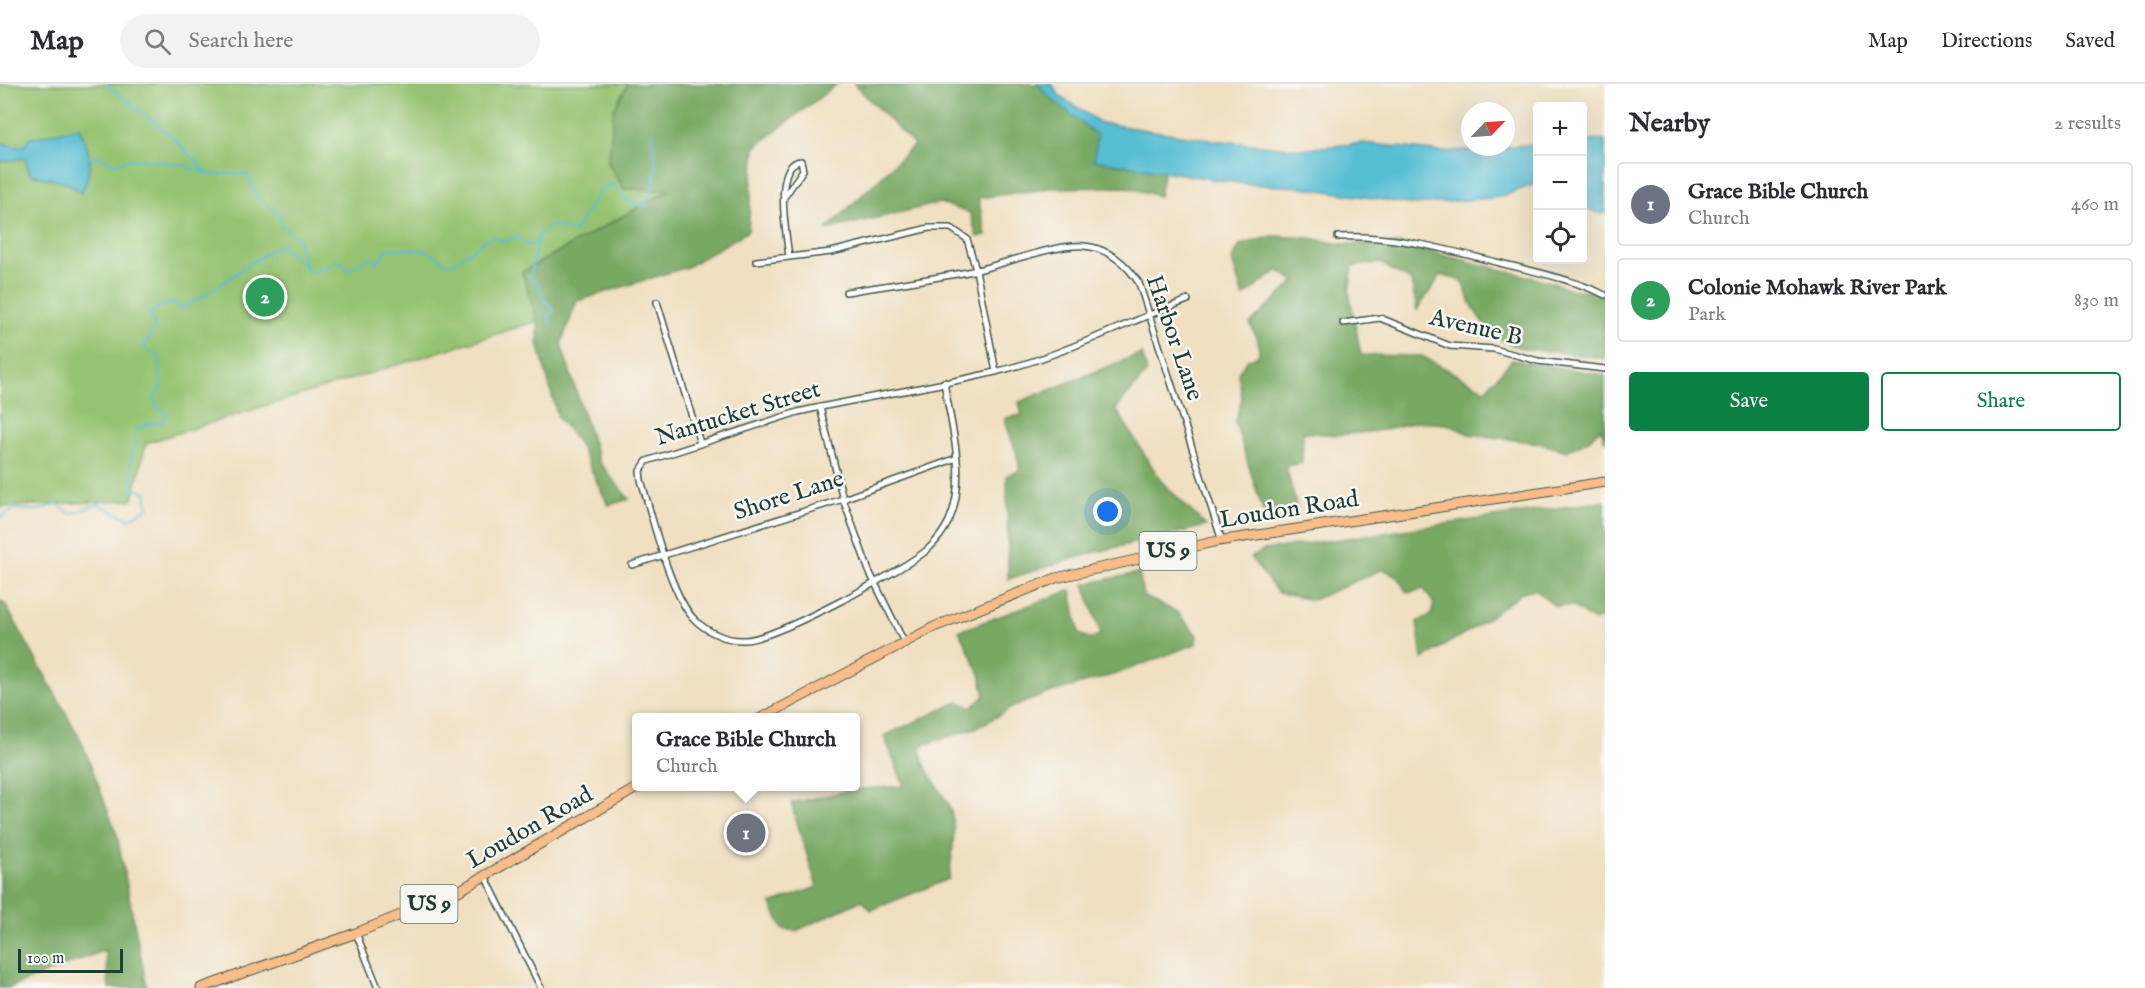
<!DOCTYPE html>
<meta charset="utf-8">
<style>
:root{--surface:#fff;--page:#f2f2f3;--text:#2b2b33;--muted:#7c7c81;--line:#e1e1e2;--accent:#0b8043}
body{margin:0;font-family:"IM FELL English",serif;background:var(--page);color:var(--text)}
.controls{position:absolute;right:18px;top:18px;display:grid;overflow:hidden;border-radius:6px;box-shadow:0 6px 24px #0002}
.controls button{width:54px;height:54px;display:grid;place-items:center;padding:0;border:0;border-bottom:2px solid var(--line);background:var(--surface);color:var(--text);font:30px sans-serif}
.compass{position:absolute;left:1461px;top:18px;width:54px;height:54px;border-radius:50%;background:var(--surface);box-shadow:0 6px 24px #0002;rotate:65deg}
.scale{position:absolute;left:18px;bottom:15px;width:105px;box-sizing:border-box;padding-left:6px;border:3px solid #1f3d34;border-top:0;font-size:16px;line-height:21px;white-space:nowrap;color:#1f3d34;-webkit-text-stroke:4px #f6f6f2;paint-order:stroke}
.you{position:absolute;left:1108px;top:428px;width:21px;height:21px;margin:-15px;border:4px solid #fff;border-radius:50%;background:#1a73e8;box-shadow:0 0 0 9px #1a73e833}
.badge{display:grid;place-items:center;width:39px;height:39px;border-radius:50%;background:var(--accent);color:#fff;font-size:20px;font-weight:700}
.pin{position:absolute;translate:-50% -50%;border:3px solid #fff;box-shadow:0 2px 6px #0006}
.popup{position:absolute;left:632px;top:629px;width:228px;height:78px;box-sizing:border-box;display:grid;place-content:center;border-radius:6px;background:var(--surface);filter:drop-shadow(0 2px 4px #0005);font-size:20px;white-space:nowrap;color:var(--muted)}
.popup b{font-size:22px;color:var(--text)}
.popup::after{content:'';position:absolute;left:50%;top:100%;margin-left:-12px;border:12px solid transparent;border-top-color:var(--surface)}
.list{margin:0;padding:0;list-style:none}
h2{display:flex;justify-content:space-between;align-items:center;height:78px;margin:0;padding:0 24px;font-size:26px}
h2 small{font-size:20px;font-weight:400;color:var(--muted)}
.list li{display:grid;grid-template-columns:39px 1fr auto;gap:18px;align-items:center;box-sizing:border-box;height:84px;margin:0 12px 12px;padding:0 12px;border:2px solid var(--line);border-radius:6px}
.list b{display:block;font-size:22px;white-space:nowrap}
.list p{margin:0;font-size:20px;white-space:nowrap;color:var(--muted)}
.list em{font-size:20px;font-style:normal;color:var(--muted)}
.actions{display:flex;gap:12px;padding:18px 24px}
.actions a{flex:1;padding:14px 0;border:2px solid var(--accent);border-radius:6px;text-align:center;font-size:21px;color:var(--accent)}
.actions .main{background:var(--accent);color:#fff}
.icon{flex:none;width:33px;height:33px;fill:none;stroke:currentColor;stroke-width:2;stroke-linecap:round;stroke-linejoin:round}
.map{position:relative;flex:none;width:1605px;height:904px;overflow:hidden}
header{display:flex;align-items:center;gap:36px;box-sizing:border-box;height:84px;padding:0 30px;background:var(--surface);border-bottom:2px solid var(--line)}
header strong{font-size:28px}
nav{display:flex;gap:33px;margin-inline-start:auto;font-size:21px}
.search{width:420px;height:54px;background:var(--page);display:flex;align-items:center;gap:15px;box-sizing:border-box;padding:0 21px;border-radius:33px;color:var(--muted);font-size:22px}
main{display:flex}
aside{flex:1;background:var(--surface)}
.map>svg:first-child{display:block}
</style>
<header>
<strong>Map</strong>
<div class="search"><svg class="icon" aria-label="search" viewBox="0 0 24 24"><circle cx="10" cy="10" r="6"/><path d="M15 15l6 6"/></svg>Search here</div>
<nav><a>Map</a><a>Directions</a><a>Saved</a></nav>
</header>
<main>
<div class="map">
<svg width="1605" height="904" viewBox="0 0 1605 904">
<rect width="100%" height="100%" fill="#f6f6f2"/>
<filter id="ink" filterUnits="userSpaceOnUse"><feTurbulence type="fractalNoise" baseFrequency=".0167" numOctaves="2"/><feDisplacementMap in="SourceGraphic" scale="12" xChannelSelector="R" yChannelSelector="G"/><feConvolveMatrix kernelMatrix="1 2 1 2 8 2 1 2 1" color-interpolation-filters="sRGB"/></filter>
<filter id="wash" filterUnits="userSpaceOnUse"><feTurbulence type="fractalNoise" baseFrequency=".008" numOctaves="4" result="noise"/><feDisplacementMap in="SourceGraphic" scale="24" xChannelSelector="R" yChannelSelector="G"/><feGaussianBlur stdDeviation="1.35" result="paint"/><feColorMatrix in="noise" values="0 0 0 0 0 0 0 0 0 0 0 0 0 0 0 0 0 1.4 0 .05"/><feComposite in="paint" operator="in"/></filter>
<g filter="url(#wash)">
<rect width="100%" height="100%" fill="#f0dfc0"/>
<path fill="#96c371" stroke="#5a8052" stroke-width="1.5" d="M0,0H628L614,25L671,105L522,188L538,237L146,359L133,416L0,423Z"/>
<path fill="#78a963" stroke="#4c734c" stroke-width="1.5" d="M628,0H837L755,63L748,147L687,183L577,217L561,260L599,378L629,415L608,421L579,360L558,334L538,259V237L522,188L670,106L624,105L608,79L614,25Z
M854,0H1038L1048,12L1140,82L1164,86L1159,112L1126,103L1051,104L978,114L986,151L977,153L970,129L940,119L826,146L914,61Z
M1273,152L1310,154L1340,160H1400L1551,198L1572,206H1595L1605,214V275C1532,259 1492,284 1462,197L1441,191L1417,226L1411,197L1380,179L1353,182L1349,208L1361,271L1422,272L1485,306L1512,276L1605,291V357L1601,344L1589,356L1567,367L1538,359L1469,350L1447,340L1417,338L1377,347L1336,351L1303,348L1302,379L1286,382L1297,424L1263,427L1235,338L1242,315L1238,289L1247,276L1259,271L1258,257L1250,240L1295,197L1278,186L1243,213L1232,176L1240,161Z
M1142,269L1147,288L1116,325L1161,397L1206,442L1092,469L1008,495L1007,391L1019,387C1020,367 1008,354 1005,334L1022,331L1019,318Z
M1605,417V532L1594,537L1572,522H1555L1535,505L1523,508L1477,542L1422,575L1417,538L1431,531L1434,520L1424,505L1407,509L1397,492L1383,485L1313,516L1278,509L1251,474L1264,466Z
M1139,489L1143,512L1177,528L1197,551L1196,560L1116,590L1052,608L1017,621L978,643L921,662C919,684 943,704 950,725C958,747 951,772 949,795L871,826L862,816L796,847L783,845L771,820L817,803L791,719L851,706L904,702L884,652L958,618L972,623L985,612L980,590L959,547L1071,506L1079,550L1091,555L1101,550L1084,500Z
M0,516L5,520L82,658L117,751L147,904H109L105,866L9,904H0Z"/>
<path fill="#56bed3" stroke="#3a7e84" stroke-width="1.5" d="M1038,0H1052L1059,11L1101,39L1221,57L1301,65L1364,59L1442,68L1537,60V99L1501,113L1415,121L1301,103L1244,100L1094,76L1097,51L1048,12Z
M79,43C91,69 95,82 81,109L70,100L30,90L25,74L0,78V58L16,63L26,61L28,55Z
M1605,56V130L1582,124L1583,57Z"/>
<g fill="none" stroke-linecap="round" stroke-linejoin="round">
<path stroke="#56bed3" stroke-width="2" d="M106,0L169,50L207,88
M89,72H98L116,80L130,75L152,76L182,81L209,90H247L258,115L278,128L282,143L298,154L305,182
M537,159L530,193L538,200L545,217L554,226L549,232L550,238
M0,434L14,425L38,426L58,420L71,430L98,420L129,435L148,424L146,408L132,404L131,369L135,364V345L151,339H162L167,330L157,324L154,314L161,304L159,273L144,263L155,241L149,229L170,218L182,224C217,207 246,179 280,161L310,187L329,182L339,176L349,186L368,174L377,179L389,164L426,166L450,181L492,152L504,158L517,153L528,161L537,159L538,151L553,141L574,148L598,110L610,99L629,118L644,122C660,99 656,74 652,48"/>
</g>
</g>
<g filter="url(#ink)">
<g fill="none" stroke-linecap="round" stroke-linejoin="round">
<defs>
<path id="street" d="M785,112L803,86L801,77C772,79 787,153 789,173
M1338,153C1396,151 1444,165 1500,179C1535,188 1572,195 1605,211
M756,177L831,168L929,144H951L967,155L976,186L996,288
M846,208C889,201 934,195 977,186C1007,179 1055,160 1084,162C1108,164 1127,180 1139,199L1222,457
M657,218L700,359
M1343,239L1380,234L1450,262L1494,265L1538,277L1605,285
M944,298C951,342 968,394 949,437C944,447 935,459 927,466C902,487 774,556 744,556C727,557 707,548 695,536C670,512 652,431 641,396L640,387L647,377L798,328C863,313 930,304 995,288C1062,272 1124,239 1188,216
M820,323L843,415L869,487L904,558
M632,481L843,415L957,374
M486,794L541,904
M356,849L378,904"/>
<path id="primary" d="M761,634L934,543L1056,494L1218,457L1605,398
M201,904L356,849L455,809L640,702"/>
</defs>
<use href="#street" stroke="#3e5549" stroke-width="8"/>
<use href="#primary" stroke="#3e5549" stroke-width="11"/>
<use href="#street" stroke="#fff" stroke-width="5"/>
<use href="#primary" stroke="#f8bd89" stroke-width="9"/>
</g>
</g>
<g text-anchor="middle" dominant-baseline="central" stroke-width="5" stroke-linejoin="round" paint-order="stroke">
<g fill="#f6f6f2" stroke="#60746d" stroke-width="1.5">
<rect x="1139.5" y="448" width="57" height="38" rx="4.5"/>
<rect x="400.5" y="801" width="57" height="38" rx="4.5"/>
</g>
<g font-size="22" font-weight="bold" fill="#1f3d34">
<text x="1168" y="467">US 9</text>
<text x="429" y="820">US 9</text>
</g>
<g font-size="24" fill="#1f3d34" stroke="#f6f6f2">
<text transform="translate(1476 244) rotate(13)">Avenue B</text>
<text transform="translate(1174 254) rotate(71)">Harbor Lane</text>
<text transform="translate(738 330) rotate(-17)">Nantucket Street</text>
<text transform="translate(789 412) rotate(-18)">Shore Lane</text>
<text transform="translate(1289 426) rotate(-9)">Loudon Road</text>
<text transform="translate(530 744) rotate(-30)">Loudon Road</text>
</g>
</g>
</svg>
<div class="controls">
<button>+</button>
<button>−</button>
<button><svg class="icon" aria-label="locate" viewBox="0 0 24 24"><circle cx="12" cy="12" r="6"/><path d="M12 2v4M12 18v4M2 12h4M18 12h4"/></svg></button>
</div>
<svg class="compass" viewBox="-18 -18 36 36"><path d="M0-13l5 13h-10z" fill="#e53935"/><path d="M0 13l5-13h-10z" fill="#7c7c81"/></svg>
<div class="scale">100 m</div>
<div class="you"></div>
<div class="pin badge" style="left:746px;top:749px;background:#6b7280">1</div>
<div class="popup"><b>Grace Bible Church</b>Church</div>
<div class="pin badge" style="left:265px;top:213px;background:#2e9e5b">2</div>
</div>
<aside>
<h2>Nearby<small>2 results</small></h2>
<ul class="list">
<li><span class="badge" style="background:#6b7280">1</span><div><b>Grace Bible Church</b><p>Church</p></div><em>460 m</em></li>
<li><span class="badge" style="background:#2e9e5b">2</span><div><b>Colonie Mohawk River Park</b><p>Park</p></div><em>830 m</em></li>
</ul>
<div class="actions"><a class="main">Save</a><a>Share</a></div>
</aside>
</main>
